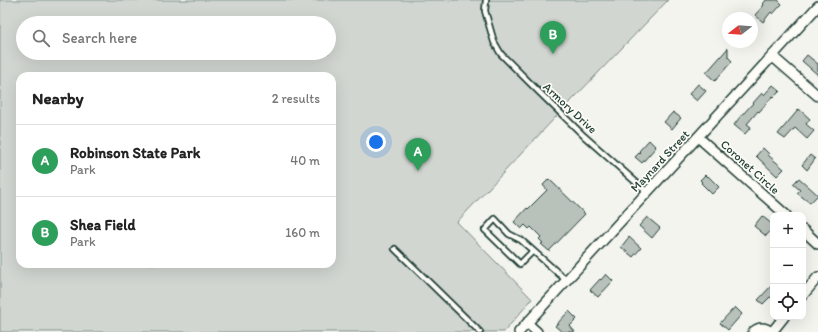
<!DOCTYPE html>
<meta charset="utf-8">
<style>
:root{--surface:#fff;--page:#f6f6f6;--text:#222;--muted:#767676;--line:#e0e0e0;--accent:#7c3aed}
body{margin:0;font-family:Itim,sans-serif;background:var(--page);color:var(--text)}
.controls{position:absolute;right:12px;bottom:12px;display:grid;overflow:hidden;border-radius:8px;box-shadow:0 4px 16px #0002}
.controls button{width:36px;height:36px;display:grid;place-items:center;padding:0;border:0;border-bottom:1px solid var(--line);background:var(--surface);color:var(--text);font:20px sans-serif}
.compass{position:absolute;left:722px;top:12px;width:36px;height:36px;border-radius:50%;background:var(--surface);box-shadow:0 4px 16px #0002;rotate:253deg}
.you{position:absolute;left:376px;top:142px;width:14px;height:14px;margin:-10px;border:3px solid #fff;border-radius:50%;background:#1a73e8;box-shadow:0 0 0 6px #1a73e833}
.badge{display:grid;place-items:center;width:26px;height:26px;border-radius:50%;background:var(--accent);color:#fff;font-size:13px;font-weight:700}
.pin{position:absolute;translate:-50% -33px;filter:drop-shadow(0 1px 2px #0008)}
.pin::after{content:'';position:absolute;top:21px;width:14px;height:12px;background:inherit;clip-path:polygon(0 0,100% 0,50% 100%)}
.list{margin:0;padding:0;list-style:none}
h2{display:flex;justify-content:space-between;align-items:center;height:52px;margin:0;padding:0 16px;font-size:17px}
h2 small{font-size:13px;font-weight:400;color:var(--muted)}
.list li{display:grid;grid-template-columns:26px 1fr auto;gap:12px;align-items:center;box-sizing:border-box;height:72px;padding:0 16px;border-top:1px solid var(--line)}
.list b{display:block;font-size:15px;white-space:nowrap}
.list p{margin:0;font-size:13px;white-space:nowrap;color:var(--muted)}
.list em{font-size:13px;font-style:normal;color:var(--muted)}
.icon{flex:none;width:22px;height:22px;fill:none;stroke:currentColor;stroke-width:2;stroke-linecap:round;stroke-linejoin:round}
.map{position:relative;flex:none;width:818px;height:332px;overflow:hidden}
.search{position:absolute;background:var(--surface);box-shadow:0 4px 16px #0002;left:16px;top:16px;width:320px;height:44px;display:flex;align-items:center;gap:10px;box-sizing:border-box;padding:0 14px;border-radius:22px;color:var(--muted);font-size:15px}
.panel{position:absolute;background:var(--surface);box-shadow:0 4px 16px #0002;left:16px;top:72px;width:320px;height:196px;border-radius:12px}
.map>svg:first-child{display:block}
</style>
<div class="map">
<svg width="818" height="332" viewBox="0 0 818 332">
<rect width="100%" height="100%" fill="#f4f4ef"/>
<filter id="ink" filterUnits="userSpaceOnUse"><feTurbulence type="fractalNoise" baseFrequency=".025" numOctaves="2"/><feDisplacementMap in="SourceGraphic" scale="8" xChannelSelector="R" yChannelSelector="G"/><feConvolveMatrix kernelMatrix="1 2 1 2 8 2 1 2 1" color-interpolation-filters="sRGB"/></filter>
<g filter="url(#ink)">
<path fill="#d1d6d1" stroke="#788a82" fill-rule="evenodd" d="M0,0H668L552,121L457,222L532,299L504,332H0ZM23,23H329V53H23ZM20,76H332V264H20Z"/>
<path fill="#b9c1bb" stroke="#1f3d34" d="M766,0H778L782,4L773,14L771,12L763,22L755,15L764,5L763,4Z
M728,48V57L732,61L715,81L706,73Z
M807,55L818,64V75L802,61Z
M698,84L706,91L697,101L689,94Z
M773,85L780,91L774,97L773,96L759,112L758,111L747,124L751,127L745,134L734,125L743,113H744L762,93L764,95Z
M799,109L810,119L806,124L814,131L807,139L795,128L785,139L778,134Z
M673,112L681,118L672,129L664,122Z
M649,140L656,147L642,163L635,157L640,152L639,151Z
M763,148L769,154L768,155L784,169L777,176L756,156Z
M810,155L815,159L807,170L802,165Z
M705,175L707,177L708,176L719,187L712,194L701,183L702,182L700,180Z
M799,178L818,195L810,203L797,193L800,190L793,184Z
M549,179L585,214L549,251L541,244L543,243L539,239L541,237L531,227L529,229L525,225L521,229L514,222L527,208L528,209L547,190L543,185Z
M762,216L773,225V228L766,236L754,226Z
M647,217L660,228L652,238L639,226Z
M629,237L641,248L633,257L621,247Z
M606,274L613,281L598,297L590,290L600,279L601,280Z
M773,284V299L770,297L763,304L758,300Z
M735,307L742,314L728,330L720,323Z
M569,311L577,319L570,326L575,332H562L555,326Z"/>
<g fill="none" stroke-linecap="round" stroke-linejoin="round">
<defs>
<path id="service" d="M486,0L485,11L494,42L501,54L536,89L584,136L647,192
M395,249L480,332
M533,251L520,264L485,230L495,219L509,234L521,240L566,280"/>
<path id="minor" d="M772,56L818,96
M698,137L786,215
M803,230L818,244
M803,295L818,277
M527,323L537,332
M519,332L818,6
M753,332C759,327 765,327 771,332
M772,332L784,317"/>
</defs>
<use href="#service" stroke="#1f3d34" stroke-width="8"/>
<use href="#minor" stroke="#1f3d34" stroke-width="12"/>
<use href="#service" stroke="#fdfcf7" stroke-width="4.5"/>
<use href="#minor" stroke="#fdfcf7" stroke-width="9"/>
</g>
</g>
<g text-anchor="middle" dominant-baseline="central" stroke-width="3.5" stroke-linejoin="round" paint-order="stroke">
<g font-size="12" fill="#1f3d34" stroke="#fdfcf7">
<text transform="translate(570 108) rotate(43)">Armory Drive</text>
<text transform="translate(660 161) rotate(-47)">Maynard Street</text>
<text transform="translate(750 167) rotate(42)">Coronet Circle</text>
</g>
</g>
</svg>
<div class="controls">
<button>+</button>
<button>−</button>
<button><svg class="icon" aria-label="locate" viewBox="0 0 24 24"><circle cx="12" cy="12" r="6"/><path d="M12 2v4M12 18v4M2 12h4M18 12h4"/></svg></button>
</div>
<svg class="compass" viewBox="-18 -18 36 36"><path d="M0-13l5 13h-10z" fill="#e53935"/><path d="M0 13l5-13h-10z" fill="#767676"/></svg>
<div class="you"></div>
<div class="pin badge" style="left:418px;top:171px;background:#2e9e5b">A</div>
<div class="pin badge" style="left:553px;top:54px;background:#2e9e5b">B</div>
<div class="search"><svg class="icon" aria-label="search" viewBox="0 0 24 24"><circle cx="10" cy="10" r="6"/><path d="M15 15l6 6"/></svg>Search here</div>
<section class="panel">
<h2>Nearby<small>2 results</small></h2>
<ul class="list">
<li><span class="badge" style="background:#2e9e5b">A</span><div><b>Robinson State Park</b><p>Park</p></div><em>40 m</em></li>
<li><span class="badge" style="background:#2e9e5b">B</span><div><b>Shea Field</b><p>Park</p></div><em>160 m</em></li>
</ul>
</section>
</div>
